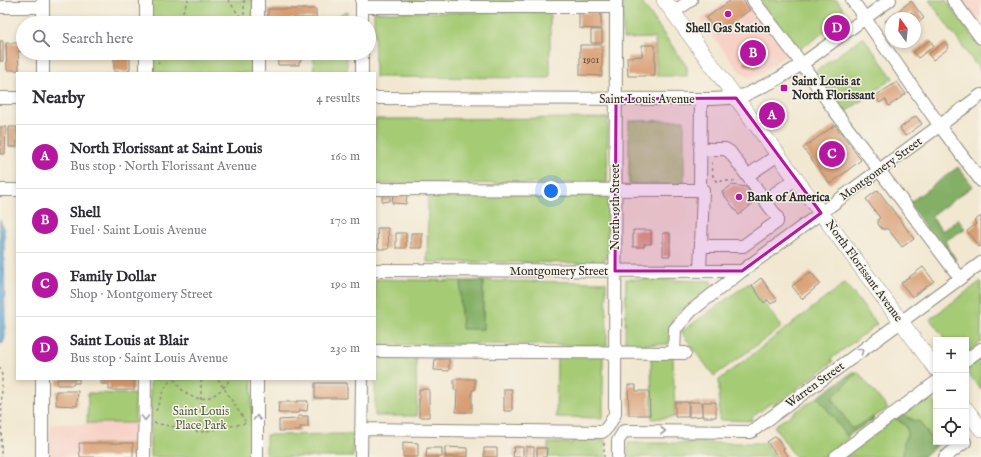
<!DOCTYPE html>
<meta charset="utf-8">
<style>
:root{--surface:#fff;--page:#f7f7f7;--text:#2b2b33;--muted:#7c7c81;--line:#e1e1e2;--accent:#b5179e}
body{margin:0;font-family:"IM FELL English",serif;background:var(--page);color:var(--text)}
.controls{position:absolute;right:12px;bottom:12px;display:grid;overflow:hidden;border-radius:0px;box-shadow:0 2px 6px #0003}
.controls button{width:36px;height:36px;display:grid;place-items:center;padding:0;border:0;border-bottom:1px solid var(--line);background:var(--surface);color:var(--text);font:20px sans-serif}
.compass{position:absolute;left:885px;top:12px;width:36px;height:36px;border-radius:50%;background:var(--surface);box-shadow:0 2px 6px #0003;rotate:345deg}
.you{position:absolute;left:551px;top:191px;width:14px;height:14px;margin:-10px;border:3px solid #fff;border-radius:50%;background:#1a73e8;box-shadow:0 0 0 6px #1a73e833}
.badge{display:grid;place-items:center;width:26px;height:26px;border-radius:50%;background:var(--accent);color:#fff;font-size:13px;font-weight:700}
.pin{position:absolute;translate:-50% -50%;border:2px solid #fff;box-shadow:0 1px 4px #0006}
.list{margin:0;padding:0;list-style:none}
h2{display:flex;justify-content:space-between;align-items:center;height:52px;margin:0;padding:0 16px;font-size:17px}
h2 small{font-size:13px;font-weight:400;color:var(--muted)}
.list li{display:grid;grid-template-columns:26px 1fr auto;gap:12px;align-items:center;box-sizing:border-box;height:64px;padding:0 16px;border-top:1px solid var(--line)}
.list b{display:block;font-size:15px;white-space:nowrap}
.list p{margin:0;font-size:13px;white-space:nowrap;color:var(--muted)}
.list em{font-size:13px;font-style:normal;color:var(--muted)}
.icon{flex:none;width:22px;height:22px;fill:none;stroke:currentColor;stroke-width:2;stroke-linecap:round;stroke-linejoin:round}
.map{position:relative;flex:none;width:981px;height:457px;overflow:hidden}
.search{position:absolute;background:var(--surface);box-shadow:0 2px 6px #0003;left:16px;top:16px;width:360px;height:44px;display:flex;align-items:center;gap:10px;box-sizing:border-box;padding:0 14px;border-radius:22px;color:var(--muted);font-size:15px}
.panel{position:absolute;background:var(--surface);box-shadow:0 2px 6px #0003;left:16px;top:72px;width:360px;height:308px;border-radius:0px}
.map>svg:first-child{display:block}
</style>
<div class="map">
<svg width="981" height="457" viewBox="0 0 981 457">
<rect width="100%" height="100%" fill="#f7f3e8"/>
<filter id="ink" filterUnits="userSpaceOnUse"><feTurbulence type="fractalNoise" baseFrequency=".025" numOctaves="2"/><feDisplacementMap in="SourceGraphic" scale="8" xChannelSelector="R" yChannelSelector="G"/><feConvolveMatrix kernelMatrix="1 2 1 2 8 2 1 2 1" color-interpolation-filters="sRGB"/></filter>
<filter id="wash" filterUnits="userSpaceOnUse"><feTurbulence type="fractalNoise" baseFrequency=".012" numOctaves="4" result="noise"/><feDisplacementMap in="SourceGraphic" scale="16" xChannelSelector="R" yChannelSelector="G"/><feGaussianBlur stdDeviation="0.9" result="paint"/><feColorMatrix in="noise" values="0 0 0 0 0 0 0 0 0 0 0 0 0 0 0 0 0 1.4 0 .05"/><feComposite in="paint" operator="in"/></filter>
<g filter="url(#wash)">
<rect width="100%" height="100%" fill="#f2e8d1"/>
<path fill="#f7d1c6" d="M728,0H748L788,54L758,75L748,77L740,72L700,20Z
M961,0H981V28Z
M139,423V457H49L50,424Z"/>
<path fill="#a5cb75" stroke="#687b50" d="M151,0H253V23H151Z
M374,0H607V4L374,5Z
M623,0H640L687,67V76H657L655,38L623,39Z
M759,0H837L848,16L797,51Z
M929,0H946L981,49V72Z
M347,11V23H329L342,13Z
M374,12H550V78L375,77Z
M863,37L893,78L843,114L813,73Z
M151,53H253V73H151Z
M313,53H347V73H314Z
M608,118L607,183L375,184V119Z
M684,120V184H629V121Z
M428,193L608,194L607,258H604V263L427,262Z
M375,279L462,281C459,297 460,314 463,329H483V281L606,282L607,346L483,344L375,345Z
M626,279L711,281L712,286L673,317L669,344L625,345Z
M981,281V342L966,354V340H946L930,319Z
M749,283L782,327L714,376L681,332Z
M845,283L877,324L831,359L833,362L774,406L771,403L752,417L753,421L719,420V380Z
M981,353V390L966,370V364Z
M557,354L603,355V418L556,417Z
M375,356H416L417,416H375Z
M651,356H673L675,417L652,419Z
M858,372L888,409L852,429L832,397Z
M150,379H252V457H150Z
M927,391L936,404V442H941L936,446L920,422L911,419L900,411Z
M88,393L135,394V423H87Z
M818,397L849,438L824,457H795L774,426Z
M894,417L906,426L908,433L904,441L903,457H842Z
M353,434V457H266V435Z
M572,439L605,440L606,457H548V443H573Z
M628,443H765L775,457H628Z"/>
<path fill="#84af66" stroke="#586d48" d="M958,167L973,186L931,216L942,231L958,219L965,229L945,241L956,260L949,262L909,203Z
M462,281H483V329H462L460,291Z
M853,372H858L832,398L852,429L873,417L874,420L847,436L818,397Z
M900,411L910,419L920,422L936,446L923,457H903L904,441L908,433L906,426L894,417Z"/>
<path fill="#69adde" stroke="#4a6c84" d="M0,220L4,230L5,337L3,343L0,344Z"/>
<g id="blocks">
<path fill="#d89d72" d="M731,0H743L750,10L717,34L706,18Z
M911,1L924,18L919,22L911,12L906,16L907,18H891V29L885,21Z
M268,9H316V18H291V22H268Z
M579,12L601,13V29L579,28Z
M84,20H99V23H84Z
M591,30H602V43H591Z
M930,40L934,46L918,58L913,52Z
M0,41H3V61H0Z
M945,42L949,48L933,60L928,54Z
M6,43H23V51H18L19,70H7Z
M580,45H602V76L580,75Z
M642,45H655V76H628L627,57L642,56Z
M742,45L766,49L764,61L759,60L758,68L744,65L745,58L740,57Z
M114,53H132V56L130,58V69L127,72H114Z
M277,53H299L301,56V61L299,62V65H278Z
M897,82L906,94L889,106L885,99L880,103L875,96Z
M916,116L922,124L905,136L900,128Z
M835,125L861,160L830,184L803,148Z
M0,127H6L5,154H0Z
M9,127H17V147H9Z
M732,185L746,187L756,201L739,215L722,192Z
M878,190L914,239L902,247L888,229H882L878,224V219L880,218L866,199Z
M393,193L407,194L406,204L392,203Z
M382,194H390V201L382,202Z
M981,216V246L979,247L967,231L976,224L974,221Z
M377,228H388L389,249H378Z
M633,230H651V244H644V247H633Z
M396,233H406V248H396Z
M411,233H422V248H411Z
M663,233H670V256H663Z
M923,267L934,281L912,297L901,283Z
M811,272L820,284L802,299L792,286Z
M761,278L777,300L771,304L768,300L764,303L752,285Z
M435,359H449V371L434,370Z
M57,379H79V383H73V385H57Z
M101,379H134V390H109V384H101Z
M454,379H475V390H472V412H456L457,390H454Z
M315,383H347V398H315Z
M628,385H636V391H649L650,415H629Z
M419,389H429V417H419Z
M504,389H512V411H504Z
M56,391H78L77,406L56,405Z
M297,401H308L307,411L299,410L298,413H278L279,402H297Z
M675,402H688V417H675Z
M689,402H702V416L689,417Z
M703,402H716V417H703Z
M298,416H308V427H300V431H279V420L298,419Z
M776,436L784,448L783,450L788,456L787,457H778L767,442Z
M403,442L418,443V457H403Z
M79,443H133V457H80Z
M445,447L468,448V457H445Z
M514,447H523V457H513Z
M526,447H534V457H526Z
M427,448H442V457H426Z
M484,448H497V457H484Z
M537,448H547L546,457H537Z"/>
</g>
</g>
<g filter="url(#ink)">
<use href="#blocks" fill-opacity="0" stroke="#8e8a7e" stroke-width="1"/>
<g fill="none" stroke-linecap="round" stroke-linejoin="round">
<defs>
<path id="minor" d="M753,0L802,64L834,110L960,278
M852,0L940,126L981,181
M953,0L981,38
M0,7H43
M362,7H616
M674,12L691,0
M43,23V0
M146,23V0
M258,23V0
M362,23V0
M43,73V53
M146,73V53
M258,73V53
M362,73V53
M0,98H17
M375,98L713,99L729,98L745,95L778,79L802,64L890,0
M700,149H725L730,152L777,217V222L743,246H701
M747,176L778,155
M375,189L703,190L700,271
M0,190H17
M700,190L701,99
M765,200L796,179
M375,270L742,271
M375,351L685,353
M674,353L675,329L691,311L742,271L981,95
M966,360L981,349
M361,429L602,432C609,428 611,421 615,414L616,0
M42,457V379
M144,457L145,379
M257,457V379
M361,457L362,379
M618,457V441L624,431L751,432L981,263
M835,457L936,382
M945,457L965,442"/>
<path id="major" d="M664,0L936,369
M966,409L981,429"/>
</defs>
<use href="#minor" stroke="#8e8a7e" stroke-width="14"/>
<use href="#major" stroke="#8e8a7e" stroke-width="16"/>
<path stroke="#8e8a7e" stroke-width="1.5" stroke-dasharray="3 3" stroke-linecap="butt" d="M228,0L244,22
M244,21V0
M178,23L188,0
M158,64L162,53
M712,162L713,177L716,181H732L738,182
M0,367L2,376L1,457
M174,379C189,406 214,404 230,379
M201,379V432
M218,379L245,421
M156,411L163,391L171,379
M154,423L201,432L246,423
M604,443V457"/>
<use href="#minor" stroke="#fff" stroke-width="12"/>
<use href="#major" stroke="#fff" stroke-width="15"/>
</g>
<defs><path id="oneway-chevron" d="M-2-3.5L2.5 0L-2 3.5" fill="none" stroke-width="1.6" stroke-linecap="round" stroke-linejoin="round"/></defs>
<g stroke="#a0a0a0">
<use href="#oneway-chevron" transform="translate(861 351) rotate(-36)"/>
<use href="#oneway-chevron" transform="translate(145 418) rotate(90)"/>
<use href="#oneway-chevron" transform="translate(257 418) rotate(-90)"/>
<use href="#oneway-chevron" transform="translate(663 431)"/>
</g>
</g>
<path fill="#b5179e" fill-opacity="0.2" stroke="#b5179e" stroke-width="3" stroke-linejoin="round" d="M736,98L821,213L742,271H615L616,99Z"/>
<g fill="#b5179e" stroke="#f7f3e8" stroke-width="1.5">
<circle cx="728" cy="14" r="4"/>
<rect x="780" y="84" width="8" height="8" rx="2"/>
<circle cx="739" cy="197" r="4"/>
</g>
<g text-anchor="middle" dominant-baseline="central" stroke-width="3" stroke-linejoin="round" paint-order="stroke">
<g font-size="10" fill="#56483d">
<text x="591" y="60">1901</text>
</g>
<g font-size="12" font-weight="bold" fill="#2b2b2b" stroke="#f7f3e8" text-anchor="start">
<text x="728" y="28" text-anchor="middle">Shell Gas Station</text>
<text x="792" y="81">Saint Louis at<tspan x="792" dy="14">North Florissant</tspan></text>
<text x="747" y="197">Bank of America</text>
</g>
<g font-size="12" fill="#2b2b2b" stroke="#f7f3e8">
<text x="647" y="99">Saint Louis Avenue</text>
<text transform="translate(881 169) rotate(-36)">Montgomery Street</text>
<text transform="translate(615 207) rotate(-90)">North 19th Street</text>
<text x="559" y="271">Montgomery Street</text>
<text transform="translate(864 271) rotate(54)">North Florissant Avenue</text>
<text transform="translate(815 385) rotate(-36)">Warren Street</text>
</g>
<g font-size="12" fill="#505b41" stroke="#f7f3e8">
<text x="201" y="411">Saint Louis<tspan x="201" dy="14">Place Park</tspan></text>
</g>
</g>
</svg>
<div class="controls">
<button>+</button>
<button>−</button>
<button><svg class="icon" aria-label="locate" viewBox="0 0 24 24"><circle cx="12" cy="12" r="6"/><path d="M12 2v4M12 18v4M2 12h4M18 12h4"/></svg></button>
</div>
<svg class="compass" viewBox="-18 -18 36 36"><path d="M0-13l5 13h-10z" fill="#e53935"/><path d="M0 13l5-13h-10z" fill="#7c7c81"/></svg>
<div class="you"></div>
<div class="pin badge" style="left:772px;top:115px">A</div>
<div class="pin badge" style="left:753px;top:53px">B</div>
<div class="pin badge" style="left:832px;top:154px">C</div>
<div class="pin badge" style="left:837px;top:28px">D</div>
<div class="search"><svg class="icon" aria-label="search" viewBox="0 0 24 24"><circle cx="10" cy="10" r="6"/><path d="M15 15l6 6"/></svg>Search here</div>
<section class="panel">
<h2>Nearby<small>4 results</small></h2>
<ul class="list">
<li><span class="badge">A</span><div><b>North Florissant at Saint Louis</b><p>Bus stop · North Florissant Avenue</p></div><em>160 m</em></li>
<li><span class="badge">B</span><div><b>Shell</b><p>Fuel · Saint Louis Avenue</p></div><em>170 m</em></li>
<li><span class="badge">C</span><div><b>Family Dollar</b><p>Shop · Montgomery Street</p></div><em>190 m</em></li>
<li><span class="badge">D</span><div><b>Saint Louis at Blair</b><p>Bus stop · Saint Louis Avenue</p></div><em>230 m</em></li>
</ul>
</section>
</div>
